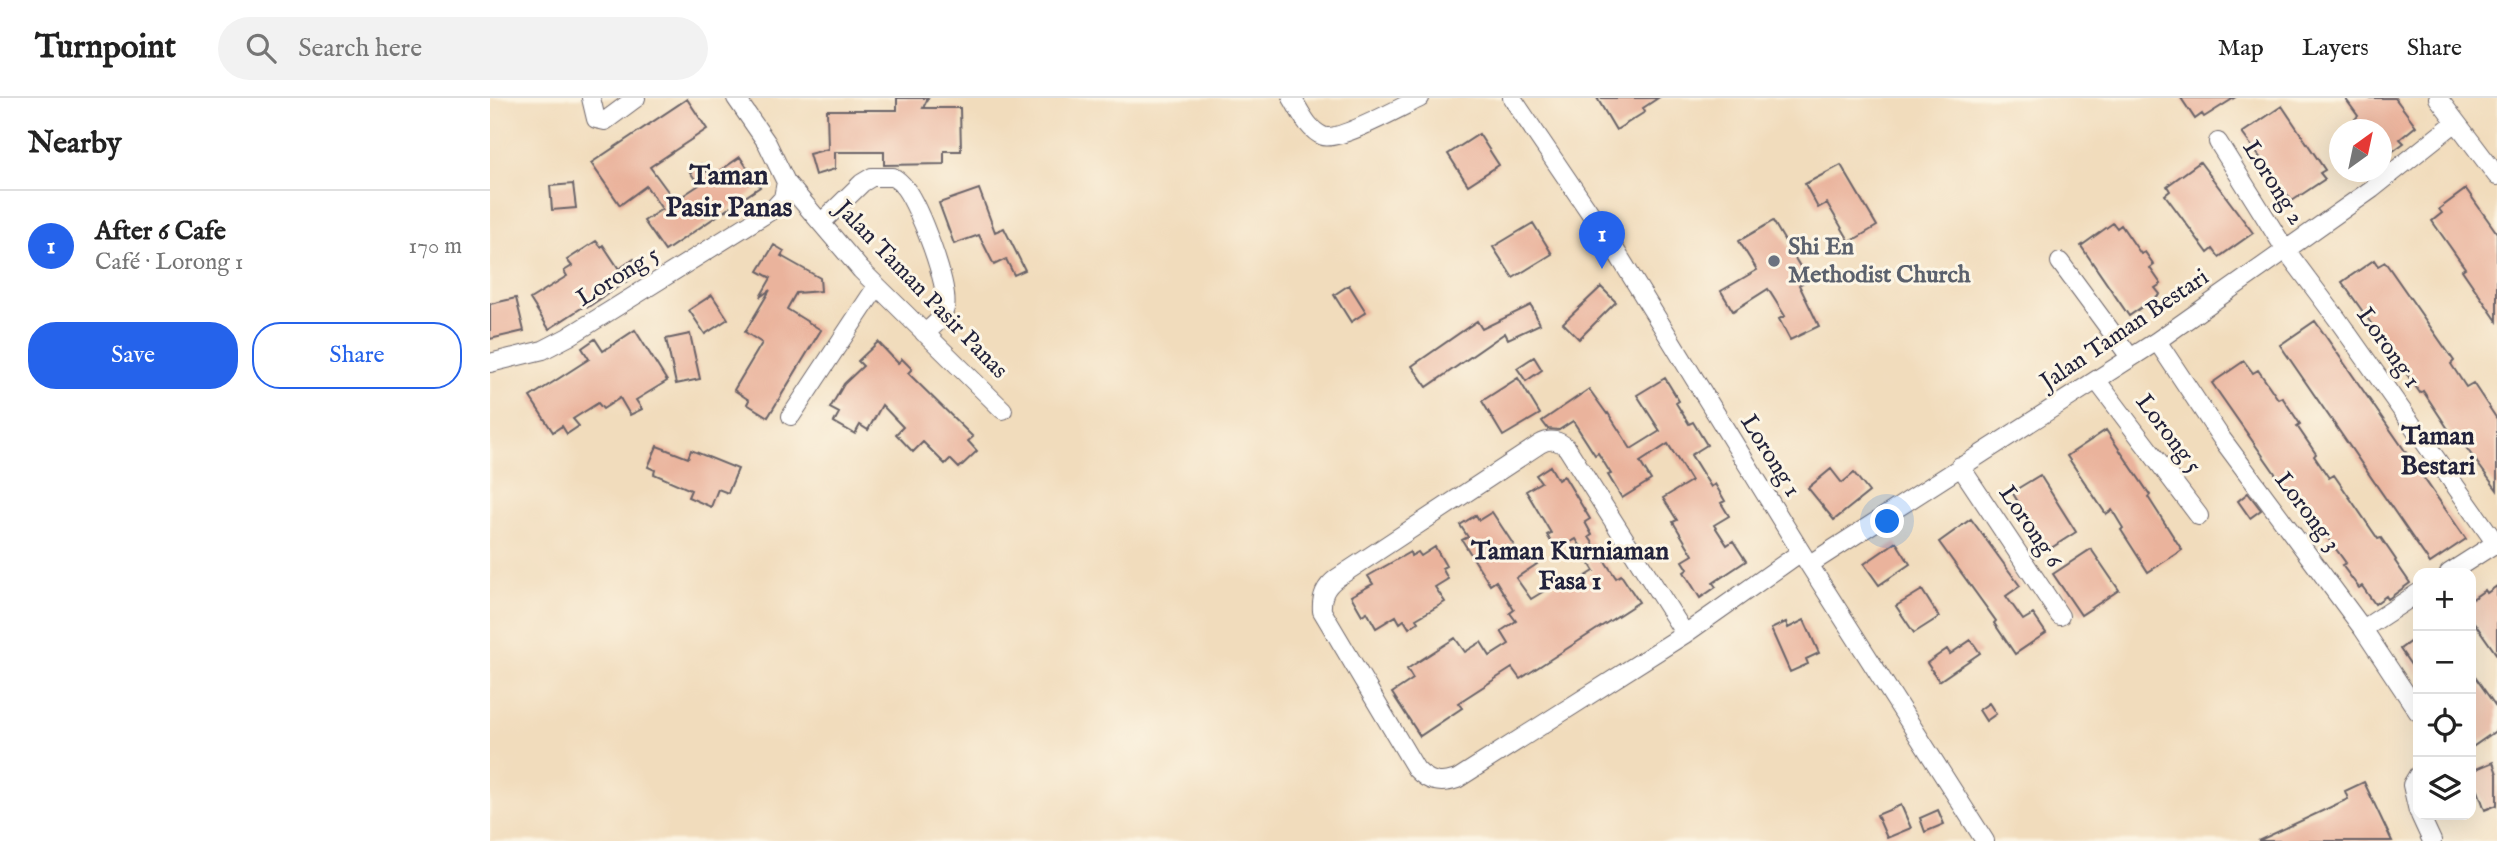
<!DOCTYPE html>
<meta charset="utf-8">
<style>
:root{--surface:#fff;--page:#f2f2f2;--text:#222;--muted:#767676;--line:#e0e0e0;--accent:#2563eb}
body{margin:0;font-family:"IM FELL English",serif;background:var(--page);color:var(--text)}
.controls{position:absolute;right:21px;bottom:21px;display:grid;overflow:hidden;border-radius:14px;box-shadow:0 7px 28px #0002}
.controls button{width:63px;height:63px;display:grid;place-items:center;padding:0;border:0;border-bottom:2px solid var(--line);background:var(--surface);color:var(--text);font:35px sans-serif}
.compass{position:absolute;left:1839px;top:21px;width:63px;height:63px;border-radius:50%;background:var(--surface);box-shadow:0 7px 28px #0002;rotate:33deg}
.you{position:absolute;left:1398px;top:424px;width:24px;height:24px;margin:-18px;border:5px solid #fff;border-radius:50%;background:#1a73e8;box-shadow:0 0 0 10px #1a73e833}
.badge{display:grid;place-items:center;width:46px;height:46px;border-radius:50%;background:var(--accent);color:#fff;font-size:23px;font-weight:700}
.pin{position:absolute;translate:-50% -58px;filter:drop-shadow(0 2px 4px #0008)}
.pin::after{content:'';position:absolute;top:37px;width:24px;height:21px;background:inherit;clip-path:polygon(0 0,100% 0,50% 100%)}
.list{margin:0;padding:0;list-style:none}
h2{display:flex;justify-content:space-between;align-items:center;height:91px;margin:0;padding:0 28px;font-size:30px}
h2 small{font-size:23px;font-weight:400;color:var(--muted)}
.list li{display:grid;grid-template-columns:46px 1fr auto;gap:21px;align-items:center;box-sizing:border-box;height:112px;padding:0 28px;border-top:2px solid var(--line)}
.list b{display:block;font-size:26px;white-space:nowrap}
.list p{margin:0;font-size:23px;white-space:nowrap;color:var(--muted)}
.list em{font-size:23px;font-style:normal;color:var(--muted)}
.actions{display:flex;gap:14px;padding:21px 28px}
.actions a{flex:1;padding:16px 0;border:2px solid var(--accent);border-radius:28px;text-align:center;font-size:24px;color:var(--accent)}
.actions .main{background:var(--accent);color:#fff}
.icon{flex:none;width:38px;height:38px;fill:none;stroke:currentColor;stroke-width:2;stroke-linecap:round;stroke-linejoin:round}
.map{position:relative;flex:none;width:2007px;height:743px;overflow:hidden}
header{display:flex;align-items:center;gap:42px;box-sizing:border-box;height:98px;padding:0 35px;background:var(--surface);border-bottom:2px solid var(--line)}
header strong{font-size:33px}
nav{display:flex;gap:38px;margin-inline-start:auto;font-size:24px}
.search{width:490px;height:63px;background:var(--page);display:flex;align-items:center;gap:18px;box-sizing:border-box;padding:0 24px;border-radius:38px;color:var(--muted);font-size:26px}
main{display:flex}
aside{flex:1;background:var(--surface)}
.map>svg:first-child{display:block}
</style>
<header>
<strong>Turnpoint</strong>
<div class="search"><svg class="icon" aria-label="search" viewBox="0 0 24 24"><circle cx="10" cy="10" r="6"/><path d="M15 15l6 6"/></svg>Search here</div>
<nav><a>Map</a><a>Layers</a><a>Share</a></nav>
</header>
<main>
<aside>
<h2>Nearby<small></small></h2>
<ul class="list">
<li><span class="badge">1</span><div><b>After 6 Cafe</b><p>Café · Lorong 1</p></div><em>170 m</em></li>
</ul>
<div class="actions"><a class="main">Save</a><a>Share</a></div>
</aside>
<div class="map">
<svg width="2007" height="743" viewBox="0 0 2007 743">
<rect width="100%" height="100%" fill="#fcf5e5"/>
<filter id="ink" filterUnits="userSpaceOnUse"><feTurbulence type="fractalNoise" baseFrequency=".0143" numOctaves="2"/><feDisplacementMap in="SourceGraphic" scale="14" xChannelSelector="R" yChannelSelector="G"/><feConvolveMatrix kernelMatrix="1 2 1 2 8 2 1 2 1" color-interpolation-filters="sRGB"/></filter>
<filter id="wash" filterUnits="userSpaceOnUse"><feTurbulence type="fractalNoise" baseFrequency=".00686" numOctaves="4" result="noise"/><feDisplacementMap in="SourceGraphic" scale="28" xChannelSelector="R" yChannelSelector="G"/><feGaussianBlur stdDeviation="1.57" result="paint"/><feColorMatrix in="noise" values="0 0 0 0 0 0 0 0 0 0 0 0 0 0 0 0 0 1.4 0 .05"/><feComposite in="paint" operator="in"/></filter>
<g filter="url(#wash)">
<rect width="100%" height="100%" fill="#f1dcbc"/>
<g id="blocks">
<path fill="#eab39c" d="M407,0H438L433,10H470L471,53H454V66L394,67V54H345V71L325,77L319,56L338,51L337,12H407Z
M1107,0H1168L1153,10L1155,14L1126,32Z
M1691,0H1744L1714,19L1712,16L1705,21Z
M1855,0H1905L1926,28L1910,41L1914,45L1899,56L1892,46V32H1873L1865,21L1868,18Z
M197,1L217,31L160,69L185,103L209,87L200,74L211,66L221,79L250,59L270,89L175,153L154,123L172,111L156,88L130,107L101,65Z
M1792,8L1835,72L1830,75L1835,81L1802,103L1752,35Z
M989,36L1009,67L978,87L958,56Z
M1710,64L1763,135L1729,159L1723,151L1718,155L1675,97L1680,93L1677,88Z
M1351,67L1387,128L1360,144L1337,105L1328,110L1315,86Z
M83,86L86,110L62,112L60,88Z
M489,91L505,134L514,130L535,172L524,177L516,161L504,167L489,137L464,146L449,105Z
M1976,91L2007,135V223L1972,172L1975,170L1942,123L1952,115L1949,111Z
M1283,123L1318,182L1309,187L1329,228L1300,242L1289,221L1295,218L1278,191L1243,213L1231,193L1267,172L1249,143Z
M1043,125L1062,156L1023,180L1003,149Z
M1623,125L1627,130L1631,127L1651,156L1655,154L1664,167L1660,170L1671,186L1665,190L1670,196L1639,218L1591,148Z
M106,143L111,149L113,147L129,171L144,161L152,173L98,209L96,207L59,231L40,201L77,178L74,173L82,168L77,162Z
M284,147L294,153L291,158L330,180L331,193L306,195L297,211L331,232L278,319L257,306L259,302L244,292L272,245L255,234L280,192L270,199L281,180L268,173Z
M1884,162L1888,168L1895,164L1964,263L1961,266L1976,289L1983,285L2007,321V392L1972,344L1968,346L1933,293L1930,295L1852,184Z
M859,187L876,214L861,224L844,197Z
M1111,189L1126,204L1089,241L1073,225Z
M222,197L238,221L215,236L199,212Z
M26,200L34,233L0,241V206Z
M1041,207L1050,226L1018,241L1015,235L937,289L922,268L987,223L992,231Z
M1825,223L1976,441L1940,465L1790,247Z
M145,232L177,283L146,302L152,311L140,317L130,300L113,311L108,305L83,321L89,328L77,336L72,328L63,334L40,299L99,261L92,250L105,241L113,253Z
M200,236L210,281L186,286L176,241Z
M388,244L408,265L412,261L422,271L418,275L483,339L478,343L487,353L469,370L460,361L455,366L433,344L423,354L406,336L413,329L392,307L378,332L370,327L365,336L344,324L349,315L340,310L354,286L373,268L368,263Z
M1044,259L1052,272L1036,283L1027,270Z
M1754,263L1763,275L1768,272L1788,301L1792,299L1810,326L1807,328L1826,356L1824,358L1839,380L1844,377L1888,441L1891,440L1906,462L1905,463L1920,485L1898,501L1896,498L1885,506L1872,488L1869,490L1852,467L1856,465L1835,436L1832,438L1798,389L1796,391L1722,285Z
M1028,280L1050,316L1013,338L992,303Z
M1175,280L1189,303L1186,305L1199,326L1203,324L1217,347L1201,357L1221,389L1225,386L1235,403L1231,405L1239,418L1224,427L1237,447L1243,443L1256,463L1223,485L1226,489L1210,500L1194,474L1198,471L1193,463L1203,457L1183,424L1187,422L1173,400L1201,383L1178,346L1150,364L1161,382L1132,400L1118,377L1121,376L1108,355L1105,357L1083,323L1069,332L1058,331L1052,323L1099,291L1117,316L1118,315L1141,351L1170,333L1147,297Z
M1616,332L1660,397L1658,399L1692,452L1658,474L1631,432L1633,430L1622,412L1616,416L1577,358Z
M167,348L198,360L201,352L248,371L238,395L228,391L221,409L198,399L201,392L164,376L165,372L158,369Z
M1060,368L1068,382L1074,378L1100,421L1095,424L1102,437L1099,439L1126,480L1131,477L1149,504L1030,581L1022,570L968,605L972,610L930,638L902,595L923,581L917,571L965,540L975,554L991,544L1000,558L1019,546L1011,533L1026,523L1020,515L1024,512L1006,483L1000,487L972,442L978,439L970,427L986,417L989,422L1002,414L1033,461L1040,457L1047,466L1026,480L1041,501L1072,482L1077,490L1104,473L1099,465L1101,464L1086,441L1066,452L1057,437L1061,435L1036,393L1051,384L1046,377Z
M1341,371L1352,385L1364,375L1379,394L1344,422L1318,390Z
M1550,377L1586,434L1558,452L1522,394Z
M1758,395L1771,412L1760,420L1748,403Z
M1481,421L1530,488L1516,498L1533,522L1543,516L1556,535L1525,556L1504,525L1506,523L1449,444Z
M1406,444L1420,466L1389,487L1374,466Z
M945,449L956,468L952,470L958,481L945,489L955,504L926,521L928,524L919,530L914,522L910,525L906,518L886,530L877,514L872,517L861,498L883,486L878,478L920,454L921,458L928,454L931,458Z
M1601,451L1629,492L1591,517L1563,476Z
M2007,488V557L1981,520V502L1995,492L1997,495Z
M1432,492L1449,519L1424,535L1406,508Z
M1314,522L1329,555L1316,561L1318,566L1300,574L1281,531L1296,524L1298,530Z
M1928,538V577L1910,551Z
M1481,542L1490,555L1449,583L1437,565L1457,551L1460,556Z
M1981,573L2007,610V632L1981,650Z
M1499,605L1506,616L1496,623L1489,612Z
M2003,664L2007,676V707L1995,712L1981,673Z
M1874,684L1902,743H1768L1858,701L1855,693Z
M1411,707L1421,730L1397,740L1387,717Z
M1448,712L1454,726L1435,734L1430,720Z"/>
</g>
</g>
<g filter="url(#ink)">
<use href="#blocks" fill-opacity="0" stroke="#6a6368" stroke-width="2"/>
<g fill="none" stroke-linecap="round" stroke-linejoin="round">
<defs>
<path id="minor" d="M101,0L106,21L115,23L146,0
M246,0L277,45L296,84L371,172L513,312
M802,0C810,13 818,32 833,38C848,44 913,8 930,0
M1022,0L1124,150L1311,454L1495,743
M1948,0L2007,78
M1728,44L1795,151L1848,222L2007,447
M331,125L372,85L382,79H403C408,82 412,86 415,90C429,109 460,188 455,210C452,222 443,229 434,235
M1570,164L1640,259
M1667,243L1732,341L1873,531L1928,614
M0,265L53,252L78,239L282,112L293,100L296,84
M1607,283L1709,418
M301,318L387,188
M1470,368L1570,518
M1320,466L1667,243L1882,91L1966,24
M1959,475L2006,445
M1873,531L1928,495
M1195,536L1077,350C1069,342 1060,340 1050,346L847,480C835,489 831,498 832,513L926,671C938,684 950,687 967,681L1195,536L1311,454
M1928,677L1922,687L1928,713
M1930,717L1942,743"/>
</defs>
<use href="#minor" stroke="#6a6368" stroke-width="20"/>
<use href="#minor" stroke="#fff" stroke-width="18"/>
</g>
</g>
<circle fill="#6b7280" stroke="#fcf5e5" stroke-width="2.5" cx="1284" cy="163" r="7"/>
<g text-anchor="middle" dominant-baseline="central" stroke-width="6" stroke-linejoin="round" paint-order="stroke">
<g font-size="24" fill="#22223b" stroke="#fcf5e5">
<text transform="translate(1783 85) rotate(58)">Lorong 2</text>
<text transform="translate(128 179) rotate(-32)">Lorong 5</text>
<text transform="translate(431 192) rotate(46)">Jalan Taman Pasir Panas</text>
<text transform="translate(1635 232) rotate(-34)">Jalan Taman Bestari</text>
<text transform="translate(1898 250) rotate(55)">Lorong 1</text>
<text transform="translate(1678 336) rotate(53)">Lorong 5</text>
<text transform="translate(1280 358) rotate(58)">Lorong 1</text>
<text transform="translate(1817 414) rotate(53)">Lorong 3</text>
<text transform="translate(1540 429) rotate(56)">Lorong 6</text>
</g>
<g font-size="24" font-weight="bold" fill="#5b616d" stroke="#fcf5e5" text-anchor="start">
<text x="1298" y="149">Shi En<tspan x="1298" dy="28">Methodist Church</tspan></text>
</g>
<g font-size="26" font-weight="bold" fill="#22223b" stroke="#fcf5e5">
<text x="1948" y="338">Taman<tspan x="1948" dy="30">Bestari</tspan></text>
<text x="1080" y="453">Taman Kurniaman<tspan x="1080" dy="30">Fasa 1</tspan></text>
</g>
<g font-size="28" font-weight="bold" fill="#22223b" stroke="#fcf5e5">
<text x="239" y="78">Taman<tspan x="239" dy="32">Pasir Panas</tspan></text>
</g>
</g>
</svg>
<div class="controls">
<button>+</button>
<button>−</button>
<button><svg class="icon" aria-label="locate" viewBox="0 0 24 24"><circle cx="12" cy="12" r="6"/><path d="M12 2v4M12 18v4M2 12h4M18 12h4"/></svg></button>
<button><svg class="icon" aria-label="layers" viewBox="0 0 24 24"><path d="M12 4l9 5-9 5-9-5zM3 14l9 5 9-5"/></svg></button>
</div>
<svg class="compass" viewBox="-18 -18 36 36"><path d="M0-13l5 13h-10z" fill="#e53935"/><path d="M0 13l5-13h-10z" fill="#767676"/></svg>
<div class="you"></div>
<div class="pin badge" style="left:1112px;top:171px">1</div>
</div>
</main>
